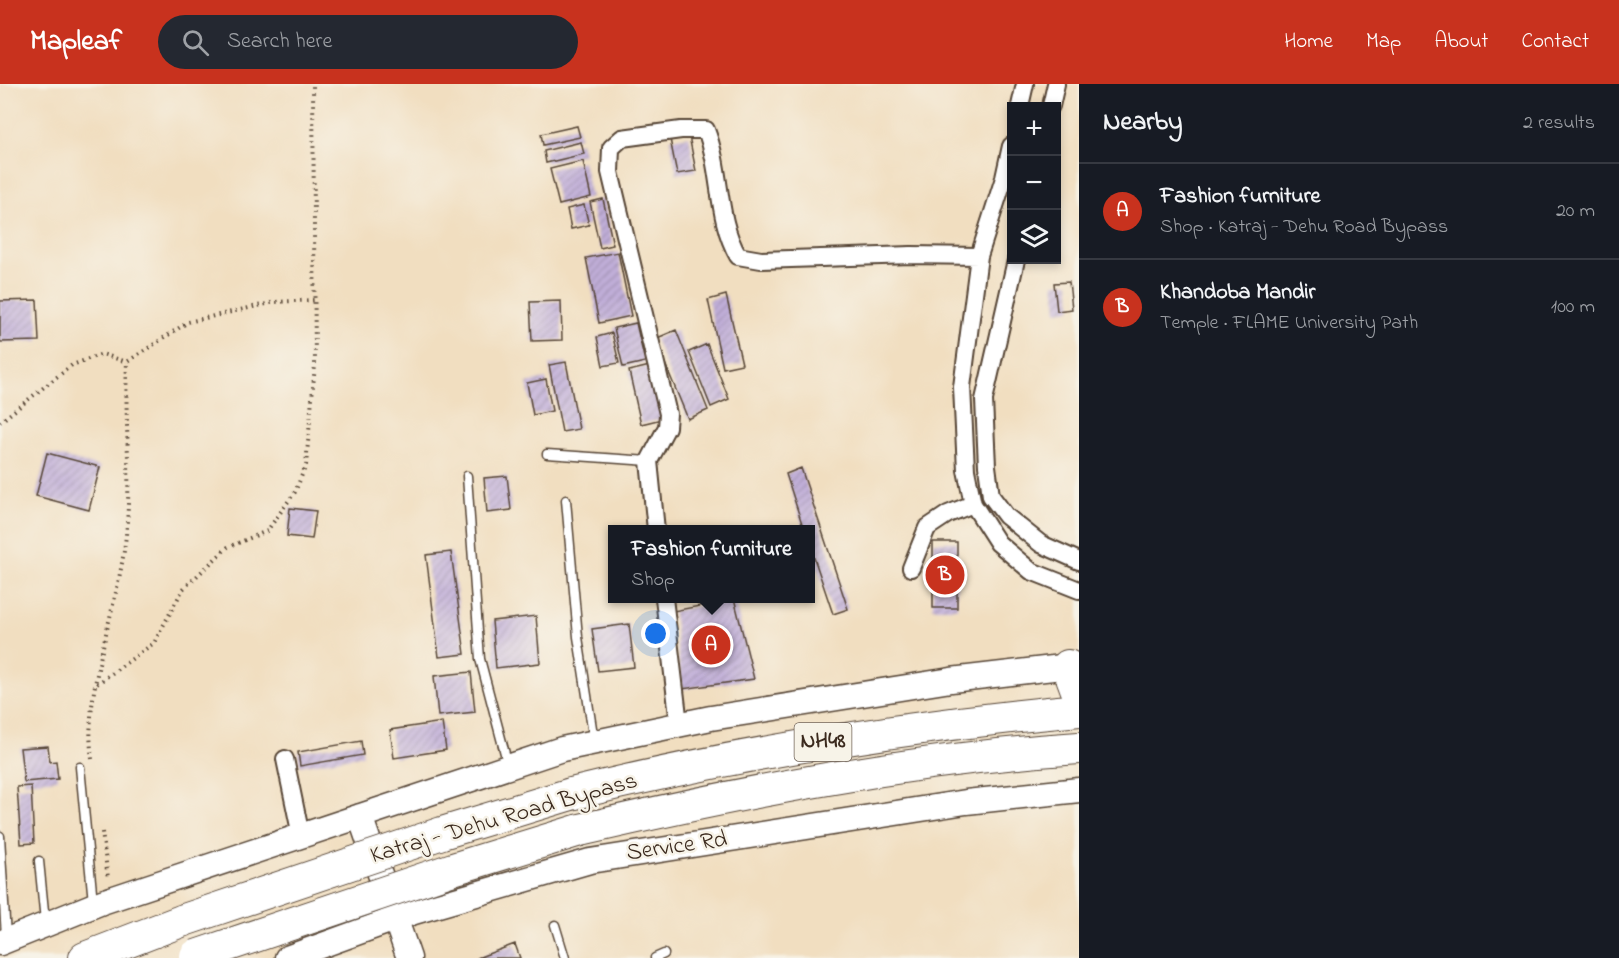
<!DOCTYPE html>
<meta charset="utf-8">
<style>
:root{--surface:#171b24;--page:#242831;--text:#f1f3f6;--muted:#9ea1a6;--line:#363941;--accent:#c8321e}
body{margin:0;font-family:"Indie Flower",sans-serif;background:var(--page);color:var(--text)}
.controls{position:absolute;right:18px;top:18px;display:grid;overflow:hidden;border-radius:0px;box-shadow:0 3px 9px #0003}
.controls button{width:54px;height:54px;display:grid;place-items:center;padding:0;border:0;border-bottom:2px solid var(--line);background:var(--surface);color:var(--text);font:30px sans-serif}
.you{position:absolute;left:656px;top:550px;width:21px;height:21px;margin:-15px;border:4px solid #fff;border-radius:50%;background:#1a73e8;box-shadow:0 0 0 9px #1a73e833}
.badge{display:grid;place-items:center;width:39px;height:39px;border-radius:50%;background:var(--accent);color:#fff;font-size:20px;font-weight:700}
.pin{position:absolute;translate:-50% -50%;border:3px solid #fff;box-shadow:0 2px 6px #0006}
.popup{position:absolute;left:608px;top:441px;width:207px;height:78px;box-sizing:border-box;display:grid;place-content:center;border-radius:0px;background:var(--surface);filter:drop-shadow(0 2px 4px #0005);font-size:20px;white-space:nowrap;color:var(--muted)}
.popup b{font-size:22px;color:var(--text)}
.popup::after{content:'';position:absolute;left:50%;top:100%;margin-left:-12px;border:12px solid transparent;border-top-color:var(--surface)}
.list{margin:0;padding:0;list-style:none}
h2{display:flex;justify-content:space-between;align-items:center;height:78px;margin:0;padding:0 24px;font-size:26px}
h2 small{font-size:20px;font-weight:400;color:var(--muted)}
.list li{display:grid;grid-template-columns:39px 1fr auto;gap:18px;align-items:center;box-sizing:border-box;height:96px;padding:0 24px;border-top:2px solid var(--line)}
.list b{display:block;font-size:22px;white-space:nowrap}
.list p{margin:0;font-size:20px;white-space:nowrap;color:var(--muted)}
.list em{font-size:20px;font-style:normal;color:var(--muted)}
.icon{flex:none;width:33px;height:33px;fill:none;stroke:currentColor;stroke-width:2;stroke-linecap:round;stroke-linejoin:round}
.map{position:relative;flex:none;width:1079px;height:874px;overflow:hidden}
header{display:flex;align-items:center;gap:36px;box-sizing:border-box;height:84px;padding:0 30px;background:var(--accent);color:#fff}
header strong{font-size:28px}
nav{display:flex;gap:33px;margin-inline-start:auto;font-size:21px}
.search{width:420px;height:54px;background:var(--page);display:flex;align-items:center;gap:15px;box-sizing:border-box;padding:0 21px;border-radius:33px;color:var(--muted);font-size:22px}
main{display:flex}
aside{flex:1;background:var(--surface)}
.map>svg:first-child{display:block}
</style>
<header>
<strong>Mapleaf</strong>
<div class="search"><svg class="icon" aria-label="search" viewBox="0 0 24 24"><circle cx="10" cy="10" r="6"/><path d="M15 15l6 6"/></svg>Search here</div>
<nav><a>Home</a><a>Map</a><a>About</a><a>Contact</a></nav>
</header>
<main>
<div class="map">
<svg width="1079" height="874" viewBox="0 0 1079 874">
<defs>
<pattern id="building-hatch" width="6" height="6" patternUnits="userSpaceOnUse" patternTransform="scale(1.5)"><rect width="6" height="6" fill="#c1afd9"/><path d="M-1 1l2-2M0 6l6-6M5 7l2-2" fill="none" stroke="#9e8faf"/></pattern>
</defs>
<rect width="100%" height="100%" fill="#f7f3e8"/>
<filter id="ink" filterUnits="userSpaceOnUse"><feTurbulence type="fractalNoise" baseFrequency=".0167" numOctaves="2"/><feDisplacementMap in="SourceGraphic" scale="12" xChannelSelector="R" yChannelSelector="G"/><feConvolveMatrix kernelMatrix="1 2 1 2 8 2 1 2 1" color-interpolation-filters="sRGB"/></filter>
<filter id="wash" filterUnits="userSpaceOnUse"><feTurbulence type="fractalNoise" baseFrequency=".008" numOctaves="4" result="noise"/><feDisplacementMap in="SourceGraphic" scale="24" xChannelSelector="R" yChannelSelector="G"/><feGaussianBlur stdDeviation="1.35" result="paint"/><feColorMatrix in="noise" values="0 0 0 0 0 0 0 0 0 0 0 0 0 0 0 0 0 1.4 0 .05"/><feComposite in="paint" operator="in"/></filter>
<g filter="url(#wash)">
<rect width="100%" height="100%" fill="#f1dec0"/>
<g id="blocks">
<path fill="url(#building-hatch)" d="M577,42L580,53L543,61L541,50Z
M689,52L696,87L677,90L670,55Z
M581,58L584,70L546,79L544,67Z
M583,77L591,113L559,121L550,85Z
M603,115L613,161L600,164L590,118Z
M584,121L589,141L571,145L567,125Z
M618,168L631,232L599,239L586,174Z
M1069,198L1072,225L1057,227L1054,199Z
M726,211L742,280L723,284L708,216Z
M37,216L39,257L0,258V217Z
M561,217L562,256L532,257L530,218Z
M636,239L645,278L623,283L614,244Z
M676,246L708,326L688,335L655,255Z
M612,249L619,279L603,282L597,253Z
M707,260L729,315L711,323L689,268Z
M566,278L579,345L562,348L549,281Z
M654,281L666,334L641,340L629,287Z
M546,295L552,327L533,331L527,299Z
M47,369L100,383L89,426L36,412Z
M801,384L848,525L833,530L810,462V446H804L786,390Z
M507,392L511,426L487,429L484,394Z
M290,424L316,427L312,455L287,452Z
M933,458H957V524H933Z
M451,468L465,570L439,573L426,471Z
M698,514H734L754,595L682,605L673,527L700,522Z
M536,532L540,579L496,584L492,537Z
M629,540L634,583L598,587L592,545Z
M471,588L475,628L438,632L434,592Z
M442,638L446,666L394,674L390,646Z
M361,657L363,671L300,682L298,668Z
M48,662L50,678L56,677L58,695L24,698L20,664Z
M31,702L34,759L21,760L17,703Z
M515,860L520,874H477Z"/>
</g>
</g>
<g filter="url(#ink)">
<use href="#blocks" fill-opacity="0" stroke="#564536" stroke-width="1.5"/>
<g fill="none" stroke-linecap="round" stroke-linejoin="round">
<defs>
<path id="lane" d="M547,370L649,377
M467,392L480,575L508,681
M566,416L578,553L594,657
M80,683L93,818
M0,752L6,853
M39,777L45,837
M555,841L565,874
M655,874L664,870"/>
<path id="street" d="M1020,22L1025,0
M1051,22L1056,0
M1011,62L1004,94L979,172L962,303L966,386L973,420L998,459L1031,487L1079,506
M1016,176L984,316L987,382L991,412L1006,432L1041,460L1079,477
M656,446L649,377L667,343L668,330L610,88L611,64L622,54L681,46H706C722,87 716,134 738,172L761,176L911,171L979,172
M911,484L927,444L948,430L973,420
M664,514L679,640
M285,675L301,752"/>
<path id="secondary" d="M360,732L409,874
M0,859L102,818L562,665L711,634L951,596L1079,581
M287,874L414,828L590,777L966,718L1079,706"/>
<path id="highway" d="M1068,582L1079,612
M571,710C738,669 908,642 1079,626
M580,746C743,708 911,675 1079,664
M85,874L184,836"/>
</defs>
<use href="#lane" stroke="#564536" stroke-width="11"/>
<use href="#street" stroke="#564536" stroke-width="20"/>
<use href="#secondary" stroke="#564536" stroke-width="27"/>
<use href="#highway" stroke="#564536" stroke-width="34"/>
<path stroke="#564536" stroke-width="4" stroke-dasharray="1.5 4.5" stroke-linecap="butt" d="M0,338L72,281L102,270L127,278
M97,600L154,559L183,505L228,463L267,447L295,408L306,381L315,281L313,0
M92,675C83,612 113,536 123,473C134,409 124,343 127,278L188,238L275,218L315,216
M102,748L108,794"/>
<use href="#lane" stroke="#fff" stroke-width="8"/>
<use href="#street" stroke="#fff" stroke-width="16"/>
<use href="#secondary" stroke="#fff" stroke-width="24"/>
<use href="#highway" stroke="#fff" stroke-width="32"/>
<defs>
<path id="highway-bridge" d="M184,836L442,749L571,710
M196,872L453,785L580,746"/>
</defs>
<use href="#highway-bridge" stroke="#564536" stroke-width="34" stroke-linecap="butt"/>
<use href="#highway-bridge" stroke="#fff" stroke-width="32"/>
</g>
</g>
<g text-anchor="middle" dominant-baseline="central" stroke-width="5" stroke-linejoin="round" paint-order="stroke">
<rect fill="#f7f3e8" stroke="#73665b" stroke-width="1.5" x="794.5" y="639" width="57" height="38" rx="4.5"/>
<g font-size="22" font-weight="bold" fill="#3b2a1e">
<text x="823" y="658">NH48</text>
</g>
<g font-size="24" fill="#3b2a1e" stroke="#f7f3e8">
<text transform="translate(504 735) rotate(-16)">Katraj - Dehu Road Bypass</text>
<text transform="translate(677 763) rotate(-8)">Service Rd</text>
</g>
</g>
</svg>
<div class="controls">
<button>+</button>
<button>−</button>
<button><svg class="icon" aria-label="layers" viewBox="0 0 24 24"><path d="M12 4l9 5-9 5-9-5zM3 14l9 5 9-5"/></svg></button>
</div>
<div class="you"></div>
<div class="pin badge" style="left:711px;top:561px">A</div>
<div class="popup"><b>Fashion furniture</b>Shop</div>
<div class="pin badge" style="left:945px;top:491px">B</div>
</div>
<aside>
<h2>Nearby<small>2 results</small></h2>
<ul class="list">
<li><span class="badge">A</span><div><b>Fashion furniture</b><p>Shop · Katraj - Dehu Road Bypass</p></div><em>20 m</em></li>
<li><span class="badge">B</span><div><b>Khandoba Mandir</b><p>Temple · FLAME University Path</p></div><em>100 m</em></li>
</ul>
</aside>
</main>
